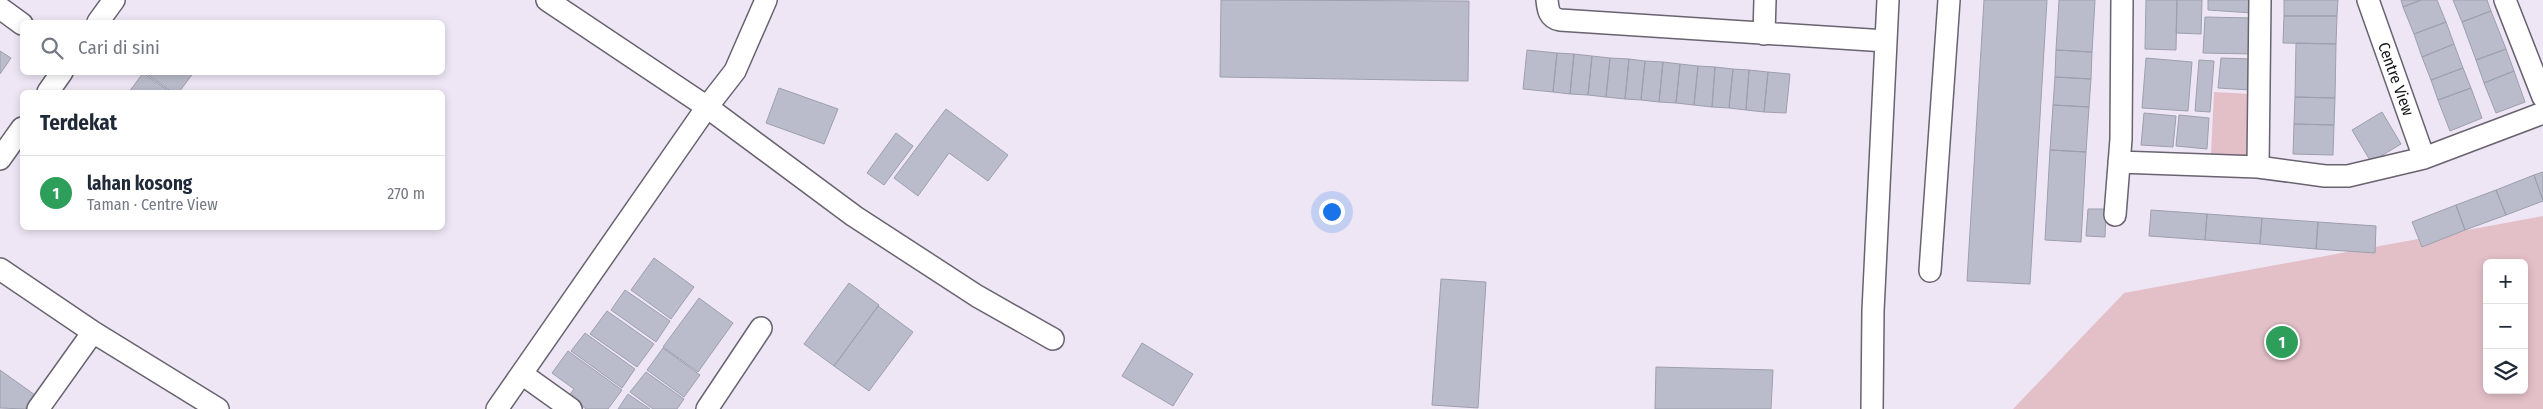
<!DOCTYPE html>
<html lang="id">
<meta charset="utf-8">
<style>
:root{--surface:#fff;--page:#f6f6f7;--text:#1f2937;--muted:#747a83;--line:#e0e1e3;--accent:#7c3aed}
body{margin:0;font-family:"Fira Sans Condensed",sans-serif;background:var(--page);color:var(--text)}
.controls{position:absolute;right:15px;bottom:15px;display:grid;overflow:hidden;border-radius:8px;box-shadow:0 2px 8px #0003}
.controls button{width:45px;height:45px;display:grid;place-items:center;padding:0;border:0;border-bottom:1px solid var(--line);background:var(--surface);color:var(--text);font:25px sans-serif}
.you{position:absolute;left:1331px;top:211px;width:18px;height:18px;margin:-12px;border:4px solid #fff;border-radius:50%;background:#1a73e8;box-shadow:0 0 0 8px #1a73e833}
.badge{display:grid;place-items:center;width:32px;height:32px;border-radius:50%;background:var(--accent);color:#fff;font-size:16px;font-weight:700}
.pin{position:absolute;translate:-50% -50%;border:2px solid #fff;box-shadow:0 1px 5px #0006}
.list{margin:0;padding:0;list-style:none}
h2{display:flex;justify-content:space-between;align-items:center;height:65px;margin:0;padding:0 20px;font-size:21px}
h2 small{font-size:16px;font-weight:400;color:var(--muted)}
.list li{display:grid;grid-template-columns:32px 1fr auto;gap:15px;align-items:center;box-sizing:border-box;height:75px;padding:0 20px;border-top:1px solid var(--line)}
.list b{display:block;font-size:19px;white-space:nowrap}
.list p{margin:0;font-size:16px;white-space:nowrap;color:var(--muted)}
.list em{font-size:16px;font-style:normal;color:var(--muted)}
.icon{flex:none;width:28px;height:28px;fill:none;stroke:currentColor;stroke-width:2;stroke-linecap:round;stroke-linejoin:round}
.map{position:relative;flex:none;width:2543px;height:409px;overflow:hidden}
.search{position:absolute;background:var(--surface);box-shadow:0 2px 8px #0003;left:20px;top:20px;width:425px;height:55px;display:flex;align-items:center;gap:12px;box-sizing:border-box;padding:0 18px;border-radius:8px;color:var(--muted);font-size:19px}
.panel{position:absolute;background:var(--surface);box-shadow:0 2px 8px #0003;left:20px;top:90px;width:425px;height:140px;border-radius:8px}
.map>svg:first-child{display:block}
</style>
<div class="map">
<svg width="2543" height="409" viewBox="0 0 2543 409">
<rect width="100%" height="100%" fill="#eee6f5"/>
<path fill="#e3c0c7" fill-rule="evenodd" d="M2214,92L2251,94L2248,156L2211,154Z
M2543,216V409H2013L2124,293ZM2487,263H2524V390H2487Z"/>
<path fill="#babccb" stroke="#9d9fae" d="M1221,0L1469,1L1468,81L1220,77Z
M1984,0H2047L2030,284L1967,281Z
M2059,0H2095L2092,52L2056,50Z
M2146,0H2177L2176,50L2145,49Z
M2177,0H2202L2201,34L2176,33Z
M2208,0H2252V13L2208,10Z
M2284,0H2338L2337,16H2284Z
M2401,0H2421L2403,7Z
M2421,0H2437L2446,22L2414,34L2403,7Z
M2453,0H2487L2491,11L2462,22Z
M2491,11L2506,49L2476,60L2462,22Z
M2284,16H2337L2336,44L2283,43Z
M2205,17L2252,18L2251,54L2203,53Z
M2446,22L2454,44L2422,57L2414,34Z
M2296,43L2336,44L2335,98L2295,97Z
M2454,44L2463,68L2431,80L2422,57Z
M2506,49L2514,71L2484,83L2476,60Z
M1527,50L1557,53L1553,92L1523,89Z
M2056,50L2092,52L2091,79L2055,77Z
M0,51L11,58L0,74Z
M1557,53L1574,54L1570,94L1553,92Z
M1574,54L1592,56L1588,95L1570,94Z
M1592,56L1610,58L1606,97L1588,95Z
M1610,58L1629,59L1625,99L1606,97Z
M2146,58L2192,62L2188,111L2142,108Z
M2221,58L2252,59L2250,90L2218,88Z
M1629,59L1645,61L1641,100L1625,99Z
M2199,60L2214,61L2210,112L2195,111Z
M1645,61L1663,62L1659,102L1641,100Z
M1663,62L1680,64L1676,103L1659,102Z
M1680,64L1698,66L1694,105L1676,103Z
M1698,66L1715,67L1712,107L1694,105Z
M1715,67L1733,69L1729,108L1712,107Z
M2463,68L2471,88L2438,100L2431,80Z
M1733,69L1749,70L1746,110L1729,108Z
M1749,70L1768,72L1764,112L1746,110Z
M2514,71L2525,102L2496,113L2484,83Z
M144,72H194L179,92H172Z
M1768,72L1790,74L1786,113L1764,112Z
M143,73L170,92H129Z
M2055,77L2091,79L2089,107L2053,105Z
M779,88L838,109L824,144L766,123Z
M2471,88L2482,118L2450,131L2438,100Z
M2295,97L2335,98L2334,125L2294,124Z
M2053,105L2089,107L2086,152L2050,150Z
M946,109L1008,155L988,181L949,153L918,196L894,178Z
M2382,112L2401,144L2371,162L2352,130Z
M2144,113L2176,116L2173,147L2141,145Z
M2179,115L2209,118L2207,149L2176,146Z
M2294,124L2334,125L2333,155L2293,154Z
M896,133L913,146L884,185L867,173Z
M2050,150L2086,152L2081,242L2045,240Z
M2543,172V200L2534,175Z
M2534,175L2543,201L2506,215L2496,190Z
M2496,190L2506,215L2465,230L2456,205Z
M2456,205L2465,230L2422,247L2412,222Z
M2088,209H2106L2105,237L2086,236Z
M2151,210L2207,214L2205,240L2149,236Z
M2207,214L2262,218L2260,244L2205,240Z
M2262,218L2318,222L2316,249L2260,244Z
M2318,222L2376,226L2375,253L2316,249Z
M654,258L694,287L671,319L631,290Z
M1441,279L1486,282L1478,408L1432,405Z
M849,283L879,305L834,366L804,344Z
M625,290L670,321L656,342L611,310Z
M699,298L733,323L698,372L663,347Z
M878,306L913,332L869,391L834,366Z
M607,311L654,344L637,367L590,334Z
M585,333L635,369L622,388L571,351Z
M1142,343L1193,374L1173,406L1122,376Z
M663,348L700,375L684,397L647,370Z
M568,351L622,390L608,409H586L569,396L574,389L552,373Z
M1656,367L1773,370L1771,409H1655Z
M0,370L35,395L25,409L0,408Z
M646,372L684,399L677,409H653L630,392Z
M628,394L650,409H618Z"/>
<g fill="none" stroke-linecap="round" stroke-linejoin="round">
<defs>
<path id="minor" d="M547,0L707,107L854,216L977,296L1053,339
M1547,0C1548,10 1549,18 1560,20L1886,41
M2368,0L2424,158
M2505,0L2543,97
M0,8L22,24
M98,22L114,0
M1764,34L1765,0
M48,92L62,72
M0,159L22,128
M2119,162L2258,167L2325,176H2348L2424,158L2543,113
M2258,167L2260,0
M2115,215L2121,139L2122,0
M0,269L93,332L218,409
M1930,271L1949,0
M522,374L571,409
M38,409L93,332
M497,409L707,107L735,71L766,0
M707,409L761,328
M1872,409L1873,311L1888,0"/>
</defs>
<use href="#minor" stroke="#69626f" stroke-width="24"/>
<use href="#minor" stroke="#fff" stroke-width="21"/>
</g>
<g text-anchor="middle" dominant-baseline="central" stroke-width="5" stroke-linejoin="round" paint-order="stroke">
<g font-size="16" fill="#17151a" stroke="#fff">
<text transform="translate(2396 79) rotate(70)">Centre View</text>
</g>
</g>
</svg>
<div class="controls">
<button>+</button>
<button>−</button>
<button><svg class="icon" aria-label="layers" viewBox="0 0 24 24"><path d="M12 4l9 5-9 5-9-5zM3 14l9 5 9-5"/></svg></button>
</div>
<div class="you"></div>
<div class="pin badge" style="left:2282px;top:342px;background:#2e9e5b">1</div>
<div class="search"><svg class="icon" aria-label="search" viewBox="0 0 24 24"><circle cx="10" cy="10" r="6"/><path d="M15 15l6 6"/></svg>Cari di sini</div>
<section class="panel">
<h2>Terdekat<small></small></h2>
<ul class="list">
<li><span class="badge" style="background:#2e9e5b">1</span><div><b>lahan kosong</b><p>Taman · Centre View</p></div><em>270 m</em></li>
</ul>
</section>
</div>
